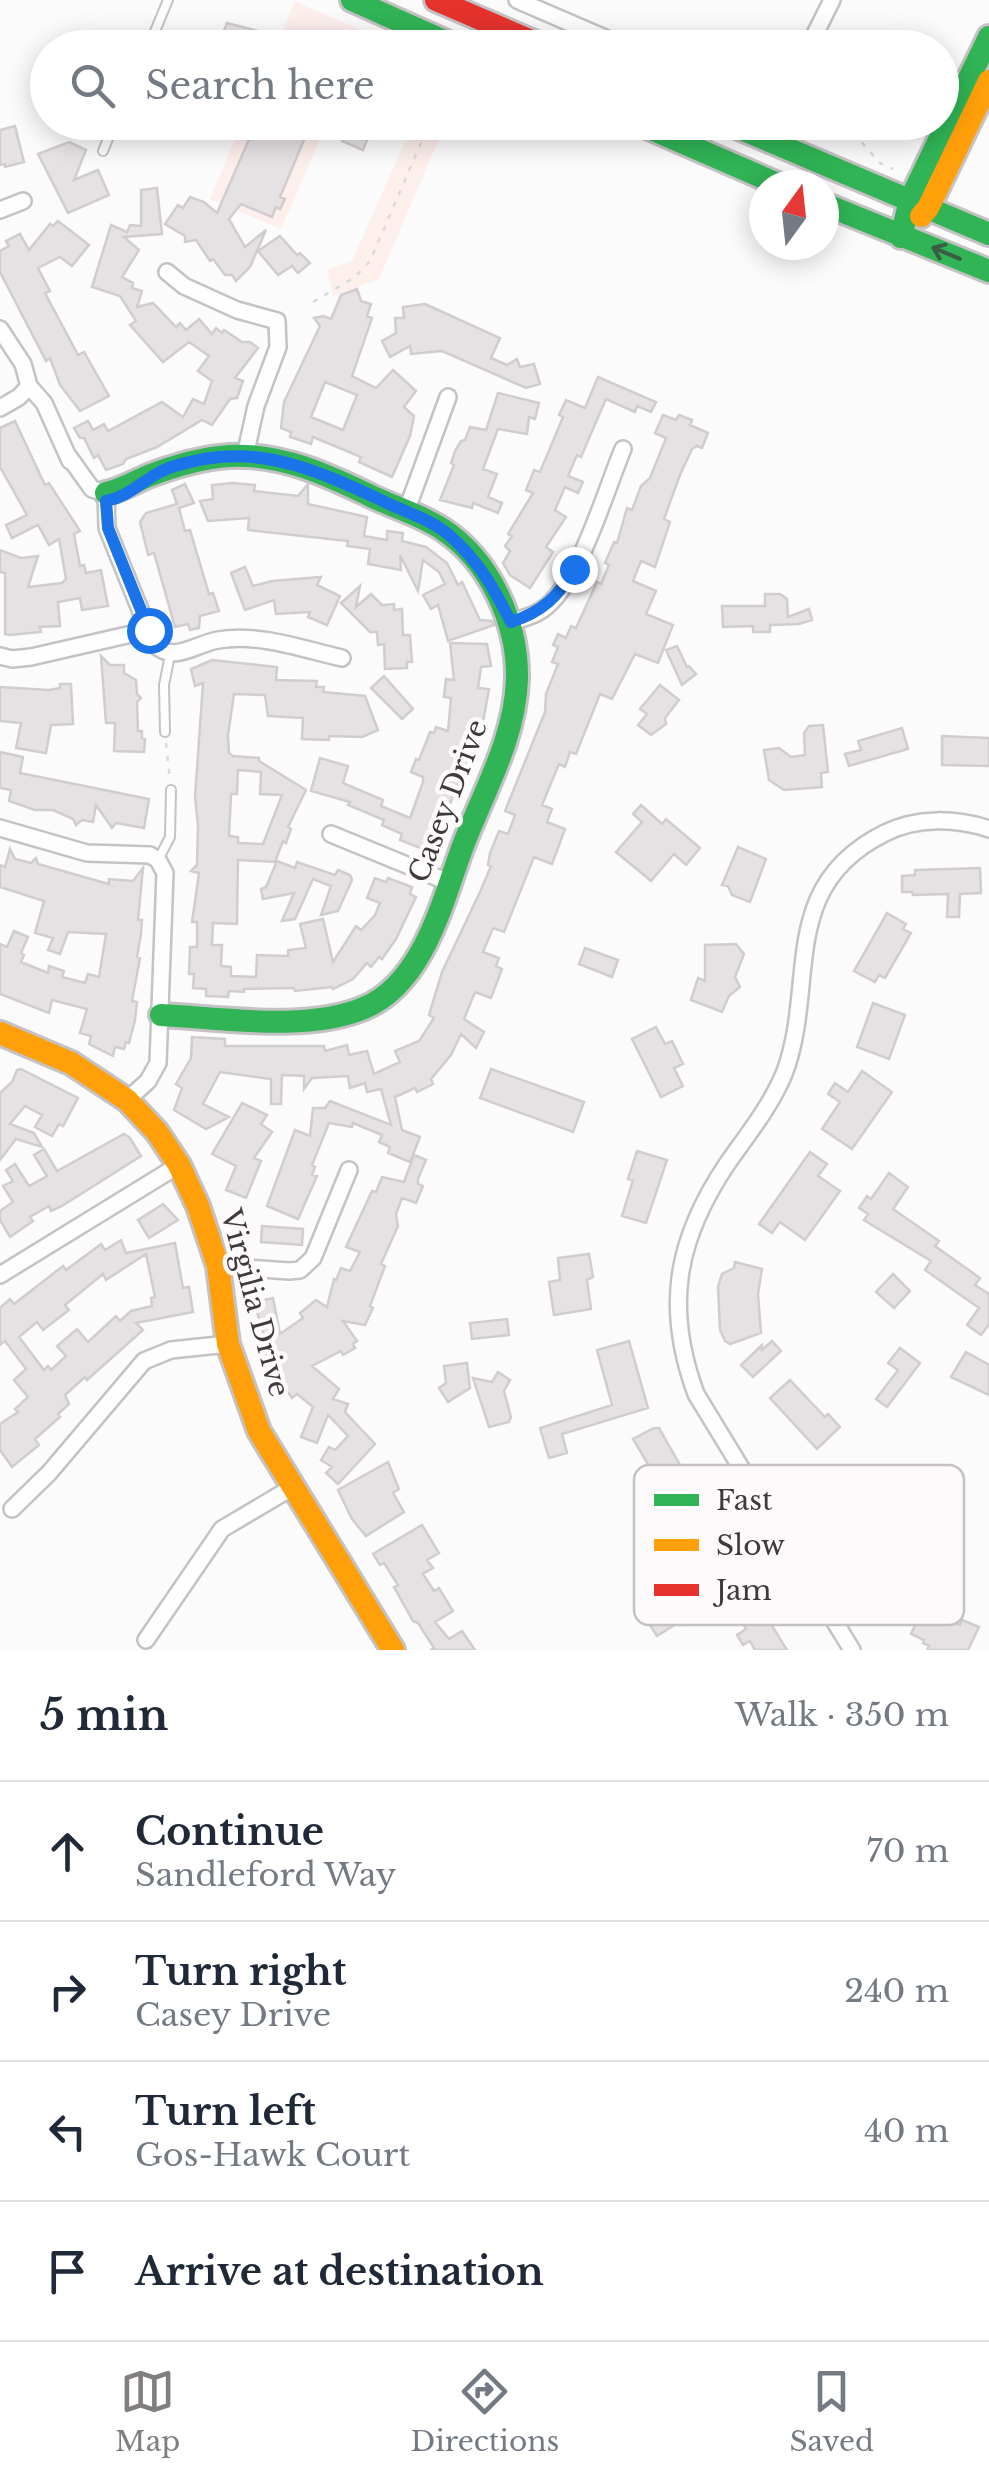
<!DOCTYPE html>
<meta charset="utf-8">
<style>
:root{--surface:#fff;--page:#f2f2f3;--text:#1f2937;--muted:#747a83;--line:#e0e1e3;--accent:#817d80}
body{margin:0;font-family:"Libre Baskerville",serif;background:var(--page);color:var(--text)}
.compass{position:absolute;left:749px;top:170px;width:90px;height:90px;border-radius:50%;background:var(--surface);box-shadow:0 5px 25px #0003;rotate:15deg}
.stop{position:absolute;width:30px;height:30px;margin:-22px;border:8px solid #1a73e8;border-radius:50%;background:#fff}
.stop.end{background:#1a73e8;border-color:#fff;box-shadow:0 2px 10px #0008}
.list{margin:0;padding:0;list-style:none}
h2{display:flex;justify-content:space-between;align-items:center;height:130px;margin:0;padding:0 40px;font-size:42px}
h2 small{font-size:32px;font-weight:400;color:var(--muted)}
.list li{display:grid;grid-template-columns:65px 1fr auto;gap:30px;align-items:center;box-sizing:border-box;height:140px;padding:0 40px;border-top:2px solid var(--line)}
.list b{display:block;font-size:38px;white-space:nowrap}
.list p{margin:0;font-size:32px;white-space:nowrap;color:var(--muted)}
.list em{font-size:32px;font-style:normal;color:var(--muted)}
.icon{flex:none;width:55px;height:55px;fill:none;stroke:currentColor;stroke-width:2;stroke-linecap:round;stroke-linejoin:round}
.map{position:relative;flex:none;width:989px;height:1650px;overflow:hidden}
.search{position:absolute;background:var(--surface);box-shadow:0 5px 25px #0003;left:30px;right:30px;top:30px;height:110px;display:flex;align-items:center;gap:25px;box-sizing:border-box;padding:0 35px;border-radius:55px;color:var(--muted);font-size:38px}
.sheet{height:690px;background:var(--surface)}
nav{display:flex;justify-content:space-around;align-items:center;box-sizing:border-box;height:140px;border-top:2px solid var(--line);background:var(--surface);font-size:28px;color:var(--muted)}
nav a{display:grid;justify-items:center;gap:5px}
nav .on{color:var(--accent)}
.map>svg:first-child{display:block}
</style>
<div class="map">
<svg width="989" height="1650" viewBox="0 0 989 1650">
<rect width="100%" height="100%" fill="#fcfbfc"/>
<path fill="#fdefec" d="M295,1L366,32L359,47H275Z
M242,123H327L281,229L210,199Z
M413,123H446L379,279L333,296L327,270L352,261Z"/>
<path fill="#e6e1e2" stroke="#d1cdce" stroke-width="2.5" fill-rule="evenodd" d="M227,23L266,33L260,47L249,43L247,48H217Z
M216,122H306L305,127L309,128L280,197L285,199L280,209L276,207L272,217L241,204L229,219L245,247L266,230L250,267L236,281L232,275H225L213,259L210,261L196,240L185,242V236L165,224L178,205L183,208L190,197L204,202L217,213L250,137Z
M15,126L24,162L5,167V164L0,165V130Z
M348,126L369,135L363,150L342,141Z
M69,142L86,150L74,180L98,170L109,195L68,213L38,154Z
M157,188L162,234L124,237L139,250L122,277L133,283L132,288L142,291L137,307L153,303L176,327L180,323L186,330L199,319L212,334L216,328L222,333L224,330L242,342H250L258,348L235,378L243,381L237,398L230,399L212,425L202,420L157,447L126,459L123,464L106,470L98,455L94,458L84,438H80L74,428L88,421L93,430L104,424L108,431L162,402L183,417L193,399L204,404L212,381L198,371L209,356L189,342L163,362L130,325L136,321L120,296L92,287L111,225L127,232L130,225L141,226V190Z
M58,221L89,245L72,266L60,257L38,268L50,291L45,293L78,355L84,352L109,396L80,411L60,385L50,358L46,361L0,272V251L9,246L6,241L20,234L29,250L50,224L53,226Z
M280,236L297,255L300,253L310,263L298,273L292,266L278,275L258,251Z
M357,289L361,301L371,304L367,316L372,318L352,376L376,388L393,370L416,391L404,407L414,416L410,436L392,477L359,462L361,457L313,437L311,444L290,437L291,432L281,428L284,402L320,326L314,318L323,316L331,319L341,295ZM325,382L357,395L343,430L311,417Z
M425,304L500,338L491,358L507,365L517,359L520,367L534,364L540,384L526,388L442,351L411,354L410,346L390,357L382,341L396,333L395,318H404L403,307Z
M598,377L656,402L651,412L637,406L635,412L606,399L581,457L577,455L568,476L583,482L578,493L565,487L555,510L566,517L546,547L553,552L530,588L510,575L503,563L510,551L505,546L512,536L508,534L533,493L526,490L534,470L540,472L563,417L559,415L566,400L585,408Z
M498,393L539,403L535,419L529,417L527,434L498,429L483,469L497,474L488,497L502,503L498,513L473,503L472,508L440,500L454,465L451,463L455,451L461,441L465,440L470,427L486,430Z
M663,415L676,420L679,415L692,420L690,425L708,433L702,448L697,446L692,449L680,475L664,519L670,522L655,567L641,561L633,581L656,591L646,614L673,625L658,663L635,654L612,699L600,694L576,754L570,752L565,767L559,764L542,805L552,809L547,822L565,829L552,864L534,857L504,932L493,928L483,952L499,958L496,966L502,969L491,998L475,992L464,1019L484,1032L476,1048L461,1034L451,1055L431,1079L433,1084L417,1092L415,1088L395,1097L402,1130L420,1137L410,1162L388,1153L390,1147L379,1142L382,1135L353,1123L352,1127L329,1123L312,1165L315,1167L312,1175L317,1176L298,1219L267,1206L295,1130L310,1136L313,1108H325L330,1101L391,1125L381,1089L367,1092L365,1083L350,1088L348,1076L312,1078L304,1089V1076L282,1075L281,1104H271V1079L220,1072L203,1104L229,1117L206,1129L174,1110L182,1088L176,1084L191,1058L192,1037L225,1039V1046H324L325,1051L347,1045L349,1055L367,1051L374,1074L400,1062L395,1051L419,1041L434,1018L429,1015L442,972L480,892L491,866L488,865L490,853L499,831L508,834L515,815L505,811L545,712L546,694L558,664L552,662L558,647L553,645L558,634L566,638L571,626L576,628L597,582L601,584L609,565L605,563L614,542L617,543L627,508L632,510L641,486L650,478L666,438L655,433Z
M15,421L45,485L49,483L80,531L74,534L80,566L84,565L86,573L101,570L108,606L82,610L80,598L58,602L60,626L40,627L41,632L10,635L5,634V573L0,572V550L21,558L38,556L28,587L62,583L66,579L59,539L49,545L38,525L12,538L6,525L27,515L0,467V428Z
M232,483L255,485L254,491L298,496L308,484V504L367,517L364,536L387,540V531L403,533L402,541L426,547L447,563L458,585L462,582L480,620L492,621L494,625L448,641L438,605L431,609L423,595L445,584L439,572L423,560L418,591L400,555L401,570L368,564L370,549L347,546L348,541L248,530L249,518L208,521L200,501L213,499L212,485Z
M185,484L194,503L179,508L185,531L190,530L209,594L213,593L219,611L200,616L199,628L190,630L188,624L175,627L154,553L148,555L140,522L146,513L177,504L172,490Z
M245,567L253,586L272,581L321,577L317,585L340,596L327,625L308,617L310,612L276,614L274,600L245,610L231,573Z
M360,586L356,607L371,594L382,605L394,604V610L402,609L403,635H410L412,662H407V668L385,669L384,644L378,645L377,632H370L341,603Z
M765,594H780L787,599L788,617L809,609L812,620L799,624L770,625V632H753V626L723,627L722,606H765Z
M450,643L487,644L491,666L481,667L478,688L489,689L482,728L473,753L470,752L437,838L434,837L430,848L425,850L400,840L402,834L382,825L384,820L348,805L350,802L311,791L320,758L348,766L343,783L383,800L381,806L410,818L423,782V777L411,772L416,759L419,760L430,732L434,733L436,727L448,731L451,698L444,697L446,679L454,680Z
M677,646L687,667L689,666L696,674L682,685L666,650Z
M101,656L110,665H124V673L136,680L137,694L141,698L137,702L138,731H142V738L145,739L144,752L114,751L115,723H106Z
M212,660L277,667L276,680L317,681L316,687H324L323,692L365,696L378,730L362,737L329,736V740L302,739L303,718L268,716L265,695L234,694L228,735L229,753L233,756L259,758V761L306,790L288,827L291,829L286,843L283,841L275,862L238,860L237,924L213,923L212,945H222L221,966L231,967V976L256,977L257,955L288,956V950L306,948L300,924L323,919L333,962L356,926L361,930L375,915L380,903L367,898L375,878L386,882L388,878L412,887L410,894L416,897L396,939L382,959L379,957L371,967L367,963L353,979L333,989L332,987L295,991L294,988L244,989V992L229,991L228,997L206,996V989L193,988L194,974H189L190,947H197V922H192L199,873L191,871L197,865L198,825L195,797L203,683L195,686L191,669ZM238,770L261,772L260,794L282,795L263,844L238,843V837L229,836L231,794H237Z
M384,676L413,709L402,719L371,688Z
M60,684H71L73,724L51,725L46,753L16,748L21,723L0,721V687L49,690L60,688Z
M660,685L679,700L665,718L666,724L651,735L638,725L647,714L640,709Z
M823,725L828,772L821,773L822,787L784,790L769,780L764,750L779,748L791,757L805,755L804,733L809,726Z
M902,728L908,749L849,766L845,754L861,750L858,741Z
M942,736L989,738V766L942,765Z
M0,752L23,757L20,773L149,799L144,828L116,823L112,828L96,805L93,822L82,820L76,825L73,819L53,810H35L9,801L11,790L0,788Z
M641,805L662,824L666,819L700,848L686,865L674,854L651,881L616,852L642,822L633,814Z
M738,847L766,859L750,902L732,895L728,886L722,885Z
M10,849L15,859L31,863L36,858L38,864L109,884V879L133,881L143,868L138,920H142L141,934L137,957L140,958L132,1001L137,1002L135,1020L129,1043L126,1042L124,1049L115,1047L113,1056L89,1044L91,1036L80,1033L87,1009L52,1000L49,1013L0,994V944L7,947L14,931L28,937L21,953L24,955L21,962L48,973L49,966L64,971L62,977L85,983L88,974L99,977L106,934L68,932L60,954L48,950L53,938L35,933L44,901L0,887V865L5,867Z
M277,861L295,868L297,862L335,875L338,870L350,875L352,880L338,911L321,915L331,886L313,879L295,919L282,921L294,893L263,899L261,889L266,887Z
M980,868L981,893L960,894L959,917H947L948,894L913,895L912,892H902V876L915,875V870Z
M887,913L906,924L903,929L911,933L885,978L879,975L875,982L854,971Z
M736,944L744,954L735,977L740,987L729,996L722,1012L691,1000L698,978L705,981V945Z
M585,948L618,960L612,977L579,964Z
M873,1003L905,1015L889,1059L857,1047Z
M656,1027L665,1044L672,1041L683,1064L674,1068L683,1086L661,1097L632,1039Z
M21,1069L78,1098L63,1126L59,1124L52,1136L35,1127L42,1115L25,1106L10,1124L34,1133L42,1147L16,1139L0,1160V1093L12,1082L17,1070Z
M491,1069L584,1102L573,1132L480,1098Z
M862,1071L892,1092L852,1149L822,1129L840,1102L828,1094L835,1083L848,1092Z
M242,1103L267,1115L261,1124L272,1132L254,1158L261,1161L246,1198L226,1190L236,1166L212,1154Z
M124,1134L130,1138L141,1156L62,1206L51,1211L49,1206L30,1217L33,1221L10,1237L0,1220V1211L13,1202L3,1186L13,1181L6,1170L15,1164L29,1186L47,1176L34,1155L44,1149L57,1171Z
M637,1151L667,1160L646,1223L622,1216L633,1180L628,1179Z
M810,1152L827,1164L818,1176L840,1191L805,1240L780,1222L772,1233L759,1224Z
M414,1155L426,1160L418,1179V1184L423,1186L416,1203L402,1198L396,1214L398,1226L381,1264L385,1266L370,1306L373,1308L365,1325L343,1321L357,1341L353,1344L355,1348L343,1355L341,1351L312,1366L339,1389L333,1399L348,1404L345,1412L375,1444L338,1484L326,1473L332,1467L321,1460L329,1447L335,1450L348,1436L328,1415L317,1443L301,1437L313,1407L297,1394L292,1398L287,1391L284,1393L276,1381L278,1379L268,1365L272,1363L265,1353L268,1350L254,1302L273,1298L280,1334L303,1318L300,1313L316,1300L327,1307L334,1279L336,1280L341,1268L350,1271L360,1252L346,1247L372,1191L376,1192L382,1177L404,1182Z
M889,1173L908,1187L893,1209L939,1241L935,1246L980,1278L975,1285L989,1294V1324L981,1335L967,1325L979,1308L925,1270L931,1261L864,1220L868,1214L859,1208L867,1196L871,1199Z
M163,1204L178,1220L149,1238L138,1220Z
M262,1226L303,1229L302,1245L261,1242Z
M121,1240L126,1253L175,1243L183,1288L189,1287L193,1312L136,1323L143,1330L87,1380L85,1377L65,1395L69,1404L58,1414L60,1417L35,1439L39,1445L12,1467L0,1450V1424L18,1412L15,1409L28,1397L14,1380L26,1369L5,1341L0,1345V1308L10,1299L14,1304L63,1266L66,1270L101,1244L105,1250ZM146,1254L155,1297L151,1298L152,1306L131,1311L120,1321L116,1316L88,1342L77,1329L57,1346L66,1356L51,1370L48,1366L44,1370L19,1337L37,1322L43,1330L69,1310L65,1305L103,1274L106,1280Z
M589,1254L593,1277L587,1280L591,1309L554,1315L549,1282L560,1280L558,1258Z
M735,1262L762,1269L758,1294L761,1333L730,1344L725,1341L720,1330L718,1287L722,1274L734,1268Z
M893,1274L910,1291L894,1308L876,1292Z
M507,1319L509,1335L472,1339L470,1323Z
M629,1341L648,1408L562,1434L567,1453L549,1458L540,1428L612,1405L597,1350Z
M772,1341L781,1351L753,1377L741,1365L762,1345V1350Z
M900,1348L920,1363L887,1407L876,1399L898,1370L888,1363Z
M966,1352L989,1365V1395L951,1377Z
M467,1363L470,1388L448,1402L439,1388L446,1383L444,1366Z
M498,1372L510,1380L504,1391L511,1417L509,1422L489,1427L473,1378L492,1382Z
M790,1380L825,1417L828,1414L840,1427L817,1449L770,1398Z
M654,1428H659L692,1486L669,1500L633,1439Z
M388,1462L399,1489L393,1493L404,1512L366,1536L352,1519L338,1490Z
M422,1525L439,1553L427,1560L433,1568L423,1574L434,1591L439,1588L453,1611L435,1622L449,1639L462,1631L475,1650H431L434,1648L418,1623L413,1621L394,1587L398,1585L384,1563L380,1565L373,1554Z
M684,1597L697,1620L687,1625L684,1619L657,1636L644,1616L657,1608L659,1612Z
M920,1615L943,1625L946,1619L960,1625L962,1620L979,1627L968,1650H927L929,1646L923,1643L924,1640L911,1634Z
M766,1616L787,1650H755L750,1641L743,1645L737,1635L746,1629L743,1624Z"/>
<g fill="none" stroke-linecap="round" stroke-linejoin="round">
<defs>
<path id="lane" d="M148,48L168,0
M103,151L115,122
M165,732L164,685L170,655
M158,860L170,837L171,790"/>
<path id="street" d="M517,0L628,48
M808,48L832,0
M0,210L23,201
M167,272L184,286L237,310L277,321L278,347L256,406L245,456
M0,329L23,364L29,386L44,403L70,461
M0,408L19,397L29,386
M67,454L92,489L106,493L107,528L154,644C174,664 195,644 218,640C260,633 302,649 342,658
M406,512L448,397
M511,622C524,618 537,615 547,606C581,577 605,492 623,449
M0,656L12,659L31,657L149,630
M0,828L87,853L150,855L158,860L165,873L158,1063L148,1081L127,1100
M331,834L448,882
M218,1266L289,1271L300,1270L313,1258L349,1170
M0,1275L179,1165
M12,1509L49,1473L144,1361L171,1350L228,1344
M146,1640L222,1529L293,1487
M852,1650L696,1394C664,1307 676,1240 727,1164C748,1134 770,1107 784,1074C818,985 776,887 885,833C917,817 956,818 989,829"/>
<path id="fast" d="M352,0L460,48
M635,122L780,185
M725,122L989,234
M824,204L989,271
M901,237L910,200L989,37
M106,493C121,490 134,482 148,476C174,466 201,458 229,456C281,453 328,475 373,497C396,508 421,515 442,529C490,560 518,623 517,679C515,741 482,794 461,851C442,904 422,984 364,1008C307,1032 222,1018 161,1015"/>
<path id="slow" d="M921,216L928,208L989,81
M0,1033L71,1063L127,1100L157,1132L179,1165L198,1206L218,1266L228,1344L259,1431L393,1650"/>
<path id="jam" d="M436,0L548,48"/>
</defs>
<use href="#lane" stroke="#c5c2c4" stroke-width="12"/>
<use href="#street" stroke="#c5c2c4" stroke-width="20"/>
<use href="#fast" stroke="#c5c2c4" stroke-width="28"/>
<use href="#slow" stroke="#c5c2c4" stroke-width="28"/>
<use href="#jam" stroke="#c5c2c4" stroke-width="28"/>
<path stroke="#dbdadb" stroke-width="2.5" stroke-dasharray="5 8" stroke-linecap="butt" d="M637,36L664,48
M829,122L855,135L880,163L893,169
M313,302L355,277L370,261L430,122
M166,743L170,780"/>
<use href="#lane" stroke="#fffeff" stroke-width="8"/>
<use href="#street" stroke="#fffeff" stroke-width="15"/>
<use href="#fast" stroke="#30b455" stroke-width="22"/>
<use href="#slow" stroke="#ff9f0a" stroke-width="22"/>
<use href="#jam" stroke="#e5322d" stroke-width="22"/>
</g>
<defs><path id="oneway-shaft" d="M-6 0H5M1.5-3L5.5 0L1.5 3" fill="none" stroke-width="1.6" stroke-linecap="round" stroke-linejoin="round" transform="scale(2.5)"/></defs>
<use stroke="#3a5e44" href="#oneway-shaft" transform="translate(946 253) rotate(-157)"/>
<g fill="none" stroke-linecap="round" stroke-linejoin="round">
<path stroke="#1a73e8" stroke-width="12" d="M149,630L108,528L106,501C128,497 141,482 160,472C173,465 189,462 204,459C267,447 325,474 381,500C402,511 431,519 449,535C479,561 493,587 511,622C542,612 558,597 574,569"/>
</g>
<g text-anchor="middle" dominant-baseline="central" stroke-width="9" stroke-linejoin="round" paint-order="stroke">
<g font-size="28" fill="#3f393d" stroke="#fdfafc">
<text transform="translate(448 801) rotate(-69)">Casey Drive</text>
<text transform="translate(255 1303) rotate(75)">Virgilia Drive</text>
</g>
</g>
<rect x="634" y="1465" width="330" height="160" rx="15" fill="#fdfafc" stroke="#c4c0c3" stroke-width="2.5"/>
<rect x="654" y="1494" width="45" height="12" fill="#30b455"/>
<rect x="654" y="1539" width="45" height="12" fill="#ff9f0a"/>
<rect x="654" y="1584" width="45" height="12" fill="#e5322d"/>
<g font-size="28" fill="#3f393d">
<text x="716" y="1510">Fast</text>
<text x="716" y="1555">Slow</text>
<text x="716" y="1600">Jam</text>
</g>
</svg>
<svg class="compass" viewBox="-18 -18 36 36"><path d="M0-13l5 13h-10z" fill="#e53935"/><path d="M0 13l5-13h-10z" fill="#747a83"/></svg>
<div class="stop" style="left:149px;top:630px"></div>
<div class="stop end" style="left:574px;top:569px"></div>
<div class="search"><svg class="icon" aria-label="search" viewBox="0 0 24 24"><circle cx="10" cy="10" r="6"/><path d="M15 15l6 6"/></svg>Search here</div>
</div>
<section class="sheet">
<h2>5 min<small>Walk · 350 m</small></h2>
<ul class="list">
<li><svg class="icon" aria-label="ahead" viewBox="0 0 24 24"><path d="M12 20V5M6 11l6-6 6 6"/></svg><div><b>Continue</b><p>Sandleford Way</p></div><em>70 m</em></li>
<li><svg class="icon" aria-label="right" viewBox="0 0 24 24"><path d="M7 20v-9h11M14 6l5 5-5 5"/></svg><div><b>Turn right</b><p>Casey Drive</p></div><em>240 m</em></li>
<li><svg class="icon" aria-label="left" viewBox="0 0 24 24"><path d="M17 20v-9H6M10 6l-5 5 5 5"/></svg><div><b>Turn left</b><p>Gos-Hawk Court</p></div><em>40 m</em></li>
<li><svg class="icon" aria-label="arrive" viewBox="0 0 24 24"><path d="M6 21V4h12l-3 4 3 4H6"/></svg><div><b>Arrive at destination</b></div></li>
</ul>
</section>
<nav>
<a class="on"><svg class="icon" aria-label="map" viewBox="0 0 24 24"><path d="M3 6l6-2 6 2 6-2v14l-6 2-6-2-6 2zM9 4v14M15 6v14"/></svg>Map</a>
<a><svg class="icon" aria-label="directions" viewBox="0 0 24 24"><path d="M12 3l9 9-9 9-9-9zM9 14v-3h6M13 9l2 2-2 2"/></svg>Directions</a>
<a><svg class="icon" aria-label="saved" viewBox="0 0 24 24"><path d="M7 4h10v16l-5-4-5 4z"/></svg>Saved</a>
</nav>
